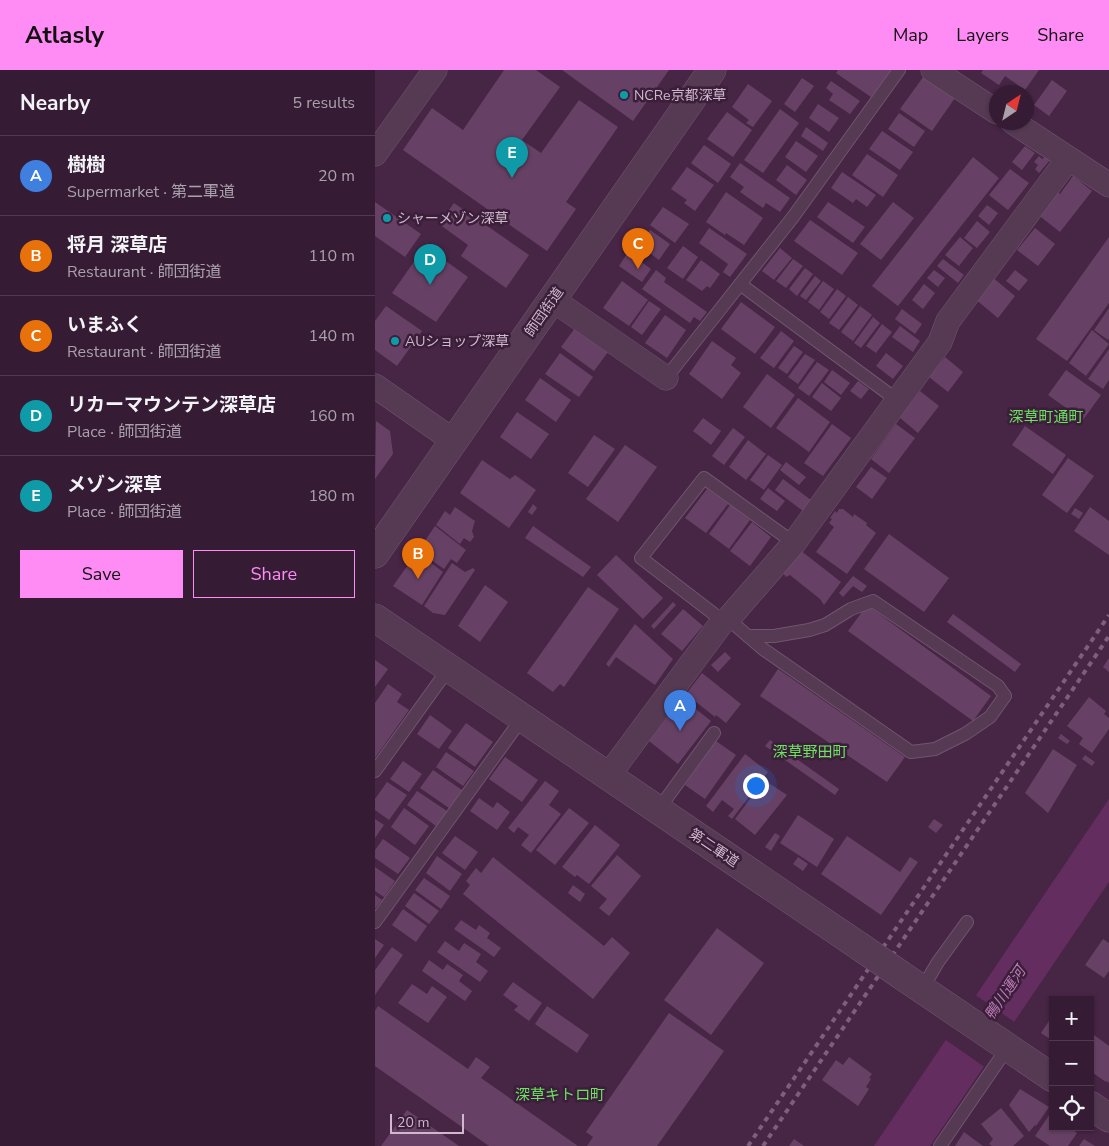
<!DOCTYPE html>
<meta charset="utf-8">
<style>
:root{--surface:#351c34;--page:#3d253c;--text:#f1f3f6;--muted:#aaa1ac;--line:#4f3a4f;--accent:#ff8cf5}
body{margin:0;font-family:"Nunito Sans","Noto Sans JP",sans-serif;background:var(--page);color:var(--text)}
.controls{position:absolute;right:15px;bottom:15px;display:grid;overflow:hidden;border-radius:0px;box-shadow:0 1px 4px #0004}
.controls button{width:45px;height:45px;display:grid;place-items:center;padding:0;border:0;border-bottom:1px solid var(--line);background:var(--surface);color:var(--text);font:25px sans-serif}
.compass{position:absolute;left:614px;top:15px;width:45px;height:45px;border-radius:50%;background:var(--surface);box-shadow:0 1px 4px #0004;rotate:35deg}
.scale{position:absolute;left:15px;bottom:12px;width:74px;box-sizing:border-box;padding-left:5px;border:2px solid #cfb8cd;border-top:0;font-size:14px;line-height:18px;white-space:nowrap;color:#cfb8cd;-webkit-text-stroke:4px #3b1e3a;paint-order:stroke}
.you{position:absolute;left:380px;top:715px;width:18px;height:18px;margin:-12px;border:4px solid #fff;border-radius:50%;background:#1a73e8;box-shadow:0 0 0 8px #1a73e833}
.badge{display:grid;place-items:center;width:32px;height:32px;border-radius:50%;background:var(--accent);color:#fff;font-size:16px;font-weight:700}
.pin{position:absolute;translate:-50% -41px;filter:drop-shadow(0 1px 2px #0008)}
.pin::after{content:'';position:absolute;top:26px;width:18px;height:15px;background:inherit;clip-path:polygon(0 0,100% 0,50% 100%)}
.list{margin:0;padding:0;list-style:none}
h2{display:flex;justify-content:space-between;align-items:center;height:65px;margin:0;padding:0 20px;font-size:21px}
h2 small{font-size:16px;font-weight:400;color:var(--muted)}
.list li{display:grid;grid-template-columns:32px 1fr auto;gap:15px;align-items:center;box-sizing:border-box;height:80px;padding:0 20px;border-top:1px solid var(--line)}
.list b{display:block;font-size:19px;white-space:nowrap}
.list p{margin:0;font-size:16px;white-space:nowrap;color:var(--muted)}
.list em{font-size:16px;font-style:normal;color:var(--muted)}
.actions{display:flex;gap:10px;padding:15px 20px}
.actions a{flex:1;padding:11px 0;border:1px solid var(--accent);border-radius:0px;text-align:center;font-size:18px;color:var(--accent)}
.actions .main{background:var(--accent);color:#111}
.icon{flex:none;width:28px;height:28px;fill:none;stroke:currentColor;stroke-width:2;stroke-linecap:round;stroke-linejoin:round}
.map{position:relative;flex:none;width:734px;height:1076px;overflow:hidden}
header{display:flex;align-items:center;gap:30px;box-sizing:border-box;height:70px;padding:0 25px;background:var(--accent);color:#111}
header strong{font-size:24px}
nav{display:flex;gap:28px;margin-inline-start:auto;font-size:18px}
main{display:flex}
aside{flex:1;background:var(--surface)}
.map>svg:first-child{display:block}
</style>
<header>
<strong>Atlasly</strong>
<nav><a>Map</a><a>Layers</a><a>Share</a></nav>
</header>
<main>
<aside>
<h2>Nearby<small>5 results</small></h2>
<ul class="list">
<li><span class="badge" style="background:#3f7fe0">A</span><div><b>樹樹</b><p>Supermarket · 第二軍道</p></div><em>20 m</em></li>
<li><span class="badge" style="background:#e8710a">B</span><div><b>将月 深草店</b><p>Restaurant · 師団街道</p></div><em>110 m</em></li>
<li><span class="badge" style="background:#e8710a">C</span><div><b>いまふく</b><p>Restaurant · 師団街道</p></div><em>140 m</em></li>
<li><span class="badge" style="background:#0f9aa8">D</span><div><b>リカーマウンテン深草店</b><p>Place · 師団街道</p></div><em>160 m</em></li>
<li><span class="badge" style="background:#0f9aa8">E</span><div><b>メゾン深草</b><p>Place · 師団街道</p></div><em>180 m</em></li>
</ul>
<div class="actions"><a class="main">Save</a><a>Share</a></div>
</aside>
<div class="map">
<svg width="734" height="1076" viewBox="0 0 734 1076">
<rect width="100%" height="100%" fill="#472545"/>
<path fill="#632d60" d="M734,729V812L555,1076H499Z"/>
<path fill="#472545" d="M599,924L641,953L611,998L568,968Z"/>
<path fill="#674165" d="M129,0H161L185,17L147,70L166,83L204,30L243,57L191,132L201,139L172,181L28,80L57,38L88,60Z
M187,0H294L258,51Z
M463,0H516L496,27L461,3Z
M608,0H664L650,20L630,6L624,15L606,3Z
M551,3L582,25L557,61L525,39Z
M427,8L439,16L420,42L409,34Z
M677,10L692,21L674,46L659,35Z
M456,11L485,31L475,44L454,30L458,24L451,18Z
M373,14L397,31L378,57L371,53L374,50L357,37Z
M443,34L464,48L454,62L434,48Z
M405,39L424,53L388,103L369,90Z
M352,42L377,60L358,87L332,69Z
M524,43L550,61L539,77L513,59Z
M431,57L453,73L448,81L426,66Z
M507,61L538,82L525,100L494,79Z
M421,71L443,86L431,102L410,87Z
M329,75L356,94L343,113L316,93Z
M650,76L660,83L647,100L637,92Z
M492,84L523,105L508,127L477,105Z
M664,86L667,89L670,87L675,90L664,103L660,99L663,95L659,92Z
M598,87L624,108L523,236L497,216Z
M365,93L415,128L405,142L391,133L388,138L365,122L369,117L355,107Z
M412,95L432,110L421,125L401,110Z
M312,97L339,115L320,141L309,133L312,130L296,119Z
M635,99L654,113L633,140L614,125Z
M467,102L501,125L492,137L481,129L478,133L456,118Z
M698,106L717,121L685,162L662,144L681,121L685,124Z
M351,122L388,148L369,175L351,163L350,165L331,152Z
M0,132L46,164L30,187L0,166Z
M453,132L490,157L478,173L442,147Z
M518,132L539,148L506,190L485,174Z
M79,133L154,185L131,218L86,186L93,175L64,154Z
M612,135L623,143L614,155L603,146Z
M288,137L314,154L300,173L275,155Z
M435,150L483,183L467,205L419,171Z
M602,151L615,162L602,178L589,168Z
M334,158L372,184L355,207L348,202L353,194L324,173Z
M660,158L680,174L663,196L642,180Z
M275,160L295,174L284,190L264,175Z
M585,167L598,178L584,196L570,185Z
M734,167V233L692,291L661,269Z
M50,176L93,207L61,252L17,223Z
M308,176L323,187L308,209L292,198Z
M405,178L417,188L399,210L387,201Z
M253,182L276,199L267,212L244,196Z
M418,189L428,196L411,218L401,211Z
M568,189L589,205L583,213L562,196Z
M326,190L345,204L335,218L332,216L327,221L311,210Z
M430,198L438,204L422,226L414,219Z
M281,200L291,208L289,212L332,242L325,251L319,247L315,253L267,219Z
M559,200L570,208L563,217L552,208Z
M640,200L653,210L644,221L631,211Z
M440,206L446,211L431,230L425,226Z
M617,207L640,226L623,248L600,229Z
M247,211L273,230L254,256L228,238Z
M448,211L459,219L444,240L433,232Z
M549,214L560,223L548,239L537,230Z
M462,219L471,226L454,249L445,242Z
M473,227L483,235L464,260L454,253Z
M274,231L286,239L267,265L256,257Z
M366,232L400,257L380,284L346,259Z
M11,236L47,261L22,296L0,280V251Z
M485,236L497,245L478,271L466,262Z
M734,238V268L733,270L719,260Z
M527,239L547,254L540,264L520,249Z
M290,245L311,260L292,288L270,273Z
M498,247L505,253L486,278L479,273Z
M507,254L517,262L501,283L491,276Z
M525,256L545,271L538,282L517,267Z
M200,258L233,282L219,301L186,277Z
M717,260L734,274L711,306L694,293Z
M406,261L419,271L399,298L385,288Z
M337,271L361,288L356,295L366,303L347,329L314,304Z
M419,276L428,282L412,304L403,298Z
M734,279V310L728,319L713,309Z
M185,283L218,307L204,327L170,304Z
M511,283L528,296L518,309L501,296Z
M430,284L440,290L423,314L413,307Z
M570,287L588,302L573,322L554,307Z
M442,292L454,300L434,326L423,318Z
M457,300L475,313L466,325L449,312Z
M691,300L726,325L708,350L673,325Z
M392,304L420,325L396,358L368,337Z
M165,308L196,330L181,352L150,330Z
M483,311L494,319L486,329L475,321Z
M447,313L466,328L456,341L437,327Z
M545,321L564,336L543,363L524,347Z
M423,328L455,352L434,382L401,358Z
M142,342L174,364L156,389L125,367Z
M328,348L346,361L336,375L318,361Z
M1,351L15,361L18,384L0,409Z
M457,354L476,368L448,406L429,393Z
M521,354L540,368L514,403L496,389Z
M650,356L691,385L678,404L637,375Z
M358,358L370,367L349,395L337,386Z
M219,365L240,379L213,417L193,403Z
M373,370L391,384L371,410L354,397Z
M250,375L282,397L243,452L211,429Z
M393,385L407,395L389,420L375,410Z
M693,388L719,406L692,443L667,425Z
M107,390L135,409L140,405L161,420L134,458L85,423Z
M411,392L431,407L424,415L405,400Z
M496,397L512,408L497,429L481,417Z
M408,409L436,430L428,441L400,420Z
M393,418L410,431L402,441L385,429Z
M332,419L353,434L331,463L310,448Z
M158,434L162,438L157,445L153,442Z
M355,435L375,450L354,479L334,464Z
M80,437L100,451L97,461L99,467L95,472L89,468L85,474L61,455L70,441L75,445Z
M715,437L734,451V485L699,461Z
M700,438L708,443L704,449L696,444Z
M464,439H468L478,447L479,444L492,453L491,455L501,463L472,504L441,482L459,457L454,453L457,449L455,448L460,441L462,443Z
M377,452L396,467L375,496L355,481Z
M60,456L91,480L82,493L76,489L69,499L43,481Z
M158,456L216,497L208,507L150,468Z
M514,464L574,508L549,542L489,499Z
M425,480L466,512L449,535L445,529L415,505L411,507L408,503Z
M42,482L68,502L47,535L18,516Z
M241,485L288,528L268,549L222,505Z
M77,493L90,502L98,498L100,500L70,545L58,543L49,536Z
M478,506L492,516L487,522L478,516L468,527L464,523Z
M110,515L133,532L105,572L83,556Z
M213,517L244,539L189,617L185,614L178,622L152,603Z
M298,532L301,535L279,559L276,556Z
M492,535L616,626L598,651L473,561Z
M308,539L328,556L307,581L286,564Z
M578,544L646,594L640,602L572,552Z
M260,554L298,589L280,615L241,587L234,597L231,594Z
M350,582L356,588L343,602L336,595Z
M734,588V602L728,597Z
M0,590L13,599L0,617Z
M403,599L530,687L512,712L385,626Z
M327,603L366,634L351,653L341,645L340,647L311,624Z
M13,614L27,624L22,632L34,640L0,688V633Z
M714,627L731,641L729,644L734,648V659L717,683L704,674L708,668L692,656Z
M307,628L336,651L303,694L274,671Z
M55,645L77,661L64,679L42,664Z
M91,653L118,672L100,697L73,678Z
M686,664L695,671L692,674L683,668Z
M395,670L464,719L460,725L390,676Z
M341,671L361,685L330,729L310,715Z
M678,679L702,695L673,743L650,723Z
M71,682L99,701L88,716L61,697Z
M370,684L393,702L357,749L353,746L359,739L347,730L338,742L331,736Z
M710,685L720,692L717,696L707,689Z
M130,687L163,710L147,732L114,709Z
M28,691L47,704L34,722L15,709Z
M58,700L87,720L74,738L45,718Z
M389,710L412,725L380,765L360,749Z
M170,711L184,721L174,735L186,744L156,783L146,775L154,765L143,757L139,763L133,758Z
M12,712L32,725L14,750L0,740V729Z
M42,721L72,741L61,756L32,735Z
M104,728L118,738L122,732L135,742L122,760L95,741Z
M29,738L54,756L40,775L16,757Z
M194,738L214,753L180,795L161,780Z
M423,745L459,769L442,797L405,773Z
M0,749L9,755L0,768Z
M559,749L568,755L561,763L553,757Z
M220,755L245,775L214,814L202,805L200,807L187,797Z
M400,763L405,766L396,781L390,777Z
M80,766L103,782L90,800L67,783Z
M472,766L525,802L535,787L543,792L506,845L446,804Z
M8,769L35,788L23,804L0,788V780Z
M242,785L266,806L234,846L224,838L232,829L216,816Z
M62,786L87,804L75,821L51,803Z
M118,787L229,876L237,867L255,883L218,929L88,824L95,815L91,811L101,798L106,803Z
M423,787L433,794L428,801L418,794Z
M0,797L20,811L9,827L0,821Z
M49,808L75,826L66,839L40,820Z
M198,815L210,824L205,832L193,823Z
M39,823L64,841L54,854L30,836Z
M0,825L7,830L0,839Z
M28,839L52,856L41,872L17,855Z
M86,850L101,860L104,855L115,863L112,868L126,878L119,887L79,859Z
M342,858L389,893L336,965L289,930Z
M0,869L9,875L0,888Z
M728,869L734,873V901L729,908L710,895Z
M70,871L84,881L89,873L106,884L101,892L113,901L105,912L62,882Z
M17,877L28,885L0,925V900Z
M54,890L68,900L72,894L88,905L84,911L97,921L90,931L47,901Z
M138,912L167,933L154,951L139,940L143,936L128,925Z
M37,914L52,924L57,916L72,927L53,953L23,933Z
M3,936L93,999L101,987L115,997L106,1008L203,1076H114L0,996V941Z
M172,936L214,965L202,983L160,954Z
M294,943L349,981L282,1076H212L218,1067L211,1062Z
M678,945V971L666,963Z
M715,962L734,976V1013L732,1011L731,1012L715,1001Z
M474,987L497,1004L494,1008L496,1009L491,1017L494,1019L483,1036L447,1010L461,990L468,995Z
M645,1019L674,1037L661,1056L660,1055L654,1062L634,1035Z
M626,1038L649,1066L638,1076H617L614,1074L618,1069L606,1054Z
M32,1040L61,1060L84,1076H6Z
M675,1044L678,1046V1057H694L702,1063L693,1076H675L660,1066Z
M589,1062L608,1076H580Z
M419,1069L429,1076H414Z
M709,1069L720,1076H704Z"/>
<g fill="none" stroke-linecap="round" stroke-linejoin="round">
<defs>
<path id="service" d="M365,214L522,330
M291,308L418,147L524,0
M353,549L388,579L536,682L560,679L590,664L615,647L630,626L623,616L498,531L476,539L450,555L434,560L399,566H373
M348,551L266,488L329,408L419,473
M0,701L74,598
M283,740L339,663
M0,852L148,647
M547,919L563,892L592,852
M565,1076L633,977"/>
<path id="minor" d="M558,0L622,42
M638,52L734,115
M0,84L60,0
M178,230L291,308
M0,316L79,371
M233,706L348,551L353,549L419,473L565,272L573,251L693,89"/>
<path id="tertiary" d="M0,484L337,0
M0,548L484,876
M526,905L678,1008
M715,1035L734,1048"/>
</defs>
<use href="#service" stroke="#70556f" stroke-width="14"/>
<use href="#minor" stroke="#70556f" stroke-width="25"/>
<use href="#tertiary" stroke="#70556f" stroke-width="29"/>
<use href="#service" stroke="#563a54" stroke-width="12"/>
<use href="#minor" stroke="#563a54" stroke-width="24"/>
<use href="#tertiary" stroke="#563a54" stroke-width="28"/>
<path stroke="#7f5d7d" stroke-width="4" stroke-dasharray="5 5" stroke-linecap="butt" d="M373,1076L734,545
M388,1076L734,566"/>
<defs>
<path id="tertiary-bridge" d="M484,876L526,905"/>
</defs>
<use href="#tertiary-bridge" stroke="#70556f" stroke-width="29" stroke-linecap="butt"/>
<use href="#tertiary-bridge" stroke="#563a54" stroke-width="28"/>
</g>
<g fill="#0f9aa8" stroke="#3b1e3a" stroke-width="2">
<circle cx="249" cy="25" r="5"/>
<circle cx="12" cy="148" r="5"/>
<circle cx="20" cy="271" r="5"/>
</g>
<g text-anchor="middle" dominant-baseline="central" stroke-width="5" stroke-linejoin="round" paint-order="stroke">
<g font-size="14" fill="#cfb8cd" stroke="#3b1e3a" text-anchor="start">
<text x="259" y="25">NCRe京都深草</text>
<text x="22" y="148">シャーメゾン深草</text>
<text x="30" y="271">AUショップ深草</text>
</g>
<g font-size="14" fill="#cfb8cd" stroke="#3b1e3a">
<text transform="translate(169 242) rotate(-55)">師団街道</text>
<text transform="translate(339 778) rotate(34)">第二軍道</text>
</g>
<g font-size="15" fill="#6ce260" stroke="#3b1e3a">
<text x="671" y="347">深草町通町</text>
<text x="435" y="682">深草野田町</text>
<text x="185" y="1025">深草キトロ町</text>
</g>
<g font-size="15" font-style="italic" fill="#b97cb6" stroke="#3b1e3a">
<text transform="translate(630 923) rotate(-56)">鴨川運河</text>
</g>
</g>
</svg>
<div class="controls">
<button>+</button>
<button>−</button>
<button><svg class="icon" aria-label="locate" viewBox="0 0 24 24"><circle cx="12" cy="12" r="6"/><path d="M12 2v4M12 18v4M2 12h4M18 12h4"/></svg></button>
</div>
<svg class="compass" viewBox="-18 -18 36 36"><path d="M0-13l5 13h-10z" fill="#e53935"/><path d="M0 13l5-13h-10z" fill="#aaa1ac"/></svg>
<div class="scale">20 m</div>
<div class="you"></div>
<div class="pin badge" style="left:305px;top:661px;background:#3f7fe0">A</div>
<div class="pin badge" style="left:43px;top:509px;background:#e8710a">B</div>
<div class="pin badge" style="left:263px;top:199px;background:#e8710a">C</div>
<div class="pin badge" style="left:55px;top:215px;background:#0f9aa8">D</div>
<div class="pin badge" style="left:137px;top:108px;background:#0f9aa8">E</div>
</div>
</main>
